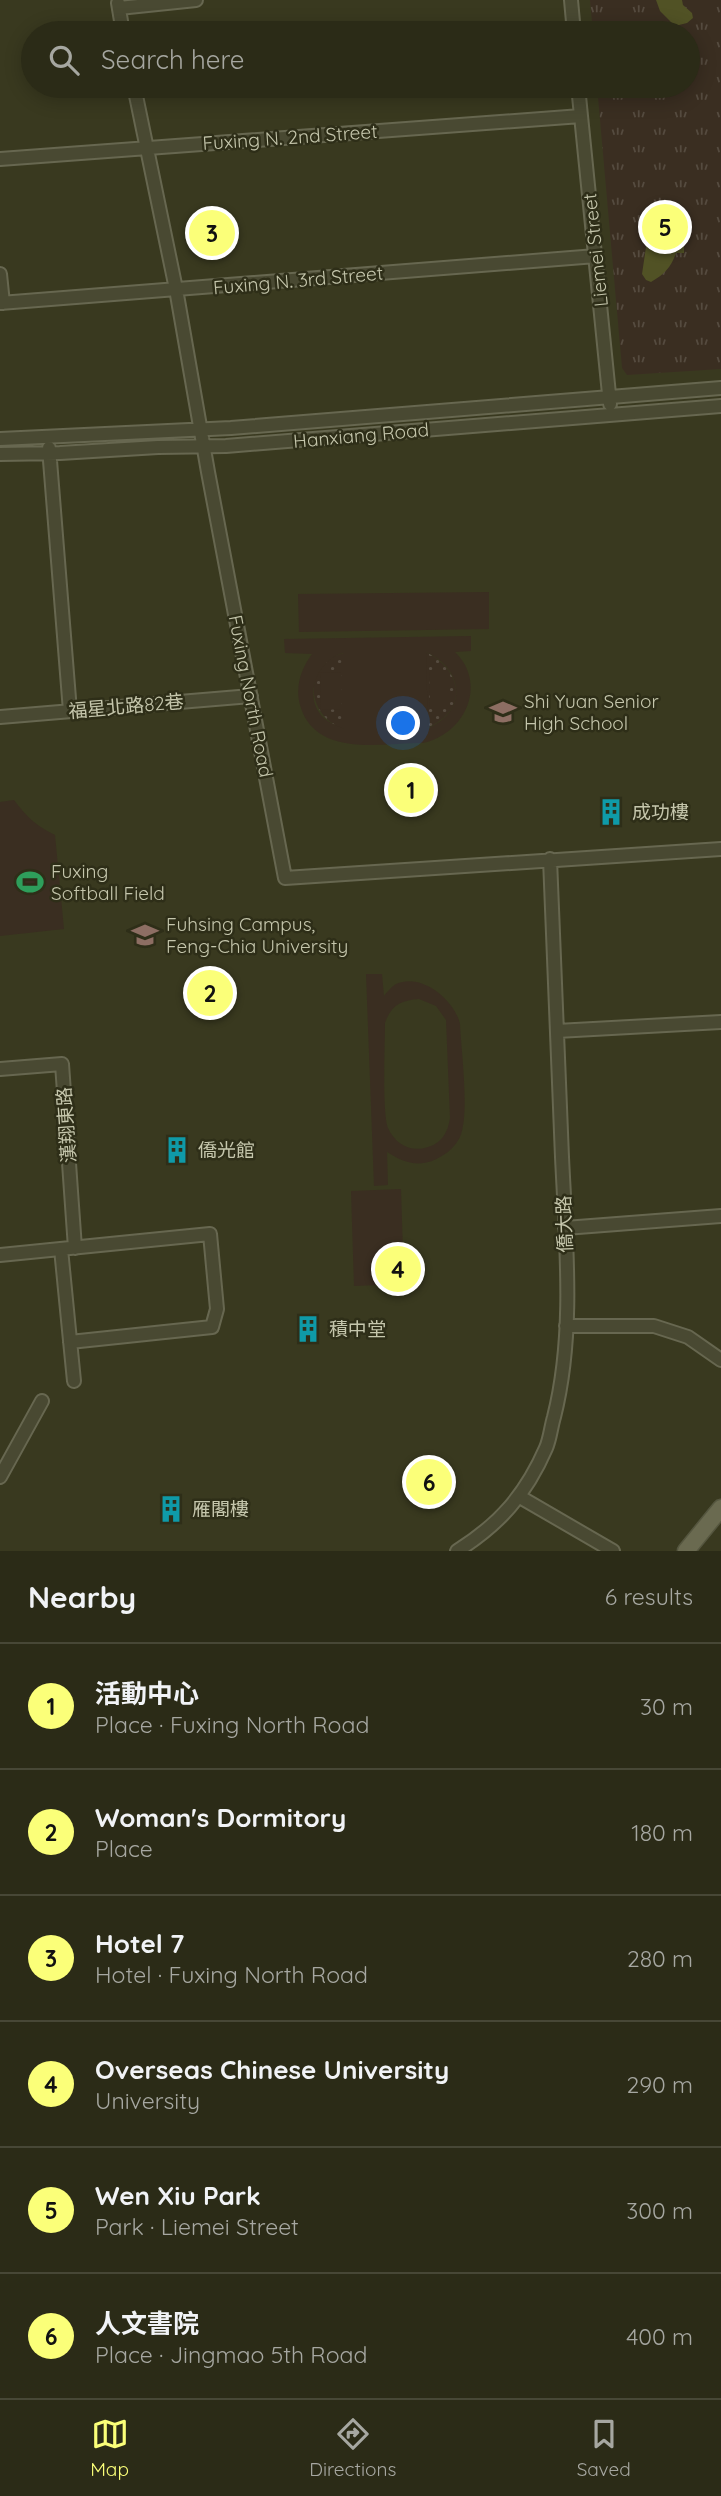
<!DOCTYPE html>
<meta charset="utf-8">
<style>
:root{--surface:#2b2b17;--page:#333320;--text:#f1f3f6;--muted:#a6a7a1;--line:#474736;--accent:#fbff79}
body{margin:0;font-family:Quicksand,"Noto Sans TC",sans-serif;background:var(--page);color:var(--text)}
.you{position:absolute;left:404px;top:724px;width:24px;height:24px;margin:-18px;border:5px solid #fff;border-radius:50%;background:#1a73e8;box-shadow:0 0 0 10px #1a73e833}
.badge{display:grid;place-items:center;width:46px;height:46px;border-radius:50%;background:var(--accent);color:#111;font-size:23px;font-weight:700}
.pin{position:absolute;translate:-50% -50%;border:4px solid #fff;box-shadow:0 2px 7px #0006}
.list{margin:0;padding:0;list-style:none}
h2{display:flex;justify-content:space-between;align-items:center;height:91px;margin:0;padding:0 28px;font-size:30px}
h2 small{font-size:23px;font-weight:400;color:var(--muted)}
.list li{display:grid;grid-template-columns:46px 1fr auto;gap:21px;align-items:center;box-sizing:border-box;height:126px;padding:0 28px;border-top:2px solid var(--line)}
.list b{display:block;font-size:26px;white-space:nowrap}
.list p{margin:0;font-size:23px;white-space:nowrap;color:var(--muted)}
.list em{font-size:23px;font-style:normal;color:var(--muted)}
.icon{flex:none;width:38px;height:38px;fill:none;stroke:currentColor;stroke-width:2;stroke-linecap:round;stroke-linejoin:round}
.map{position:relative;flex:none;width:721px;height:1551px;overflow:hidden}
.search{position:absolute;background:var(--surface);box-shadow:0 4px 18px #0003;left:21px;right:21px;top:21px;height:77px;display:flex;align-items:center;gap:18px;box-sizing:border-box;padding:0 24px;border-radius:38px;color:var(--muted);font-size:26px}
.sheet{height:847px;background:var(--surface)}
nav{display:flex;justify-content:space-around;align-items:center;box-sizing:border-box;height:98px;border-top:2px solid var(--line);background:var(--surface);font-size:19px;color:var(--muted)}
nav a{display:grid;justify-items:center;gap:4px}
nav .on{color:var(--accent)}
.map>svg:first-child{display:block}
</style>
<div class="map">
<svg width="721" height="1551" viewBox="0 0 721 1551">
<defs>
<pattern id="grass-dots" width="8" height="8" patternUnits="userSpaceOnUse" patternTransform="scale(1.75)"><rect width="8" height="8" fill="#3a2e21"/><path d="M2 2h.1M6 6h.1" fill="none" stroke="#554b3f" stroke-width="1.8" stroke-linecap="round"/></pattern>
<pattern id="park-tufts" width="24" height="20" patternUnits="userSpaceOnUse" patternTransform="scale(1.75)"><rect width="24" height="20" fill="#3a2e21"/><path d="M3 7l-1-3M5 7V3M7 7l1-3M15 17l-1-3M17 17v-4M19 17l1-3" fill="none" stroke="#554b3f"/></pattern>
</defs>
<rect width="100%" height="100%" fill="#39391f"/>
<path fill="url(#grass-dots)" d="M426,652C463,671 469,710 427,728C407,728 387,729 367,729C360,729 351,731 344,729C323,723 308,699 316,678C322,665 330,656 344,653Z"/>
<path fill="url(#park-tufts)" d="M590,0H721V369L627,375L622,368L597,86H688V33H593Z"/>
<path fill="#3a2e21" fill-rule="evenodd" d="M489,592V629L299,632L298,594Z
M471,636V651L455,652C488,684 465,734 423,743C381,743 315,758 300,705C295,686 301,669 312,654L285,653L284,639ZM426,652C464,669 468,711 428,728ZM343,653L344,654V729C338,726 329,723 324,718C302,698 317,660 343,653Z
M429,671H449V708H430Z
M341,672V709L321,710L320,673Z
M14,800C26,816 36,826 55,835L64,929L0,936V802Z
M366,974H382L384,996C387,992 391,987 396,984C421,972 455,1000 460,1024C461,1050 470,1114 460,1137C454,1149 444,1156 432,1161C415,1167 401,1161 387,1152L388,1185L374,1186ZM419,999L436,1006L446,1020L450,1118C448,1132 442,1143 428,1147C411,1153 395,1144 388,1128C382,1111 385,1045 385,1023C391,1005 402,1000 419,999Z
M401,1189L404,1284L354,1286L351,1191Z"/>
<path fill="#515225" d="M656,0H682L683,5L692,13L693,18L687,23L675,26L660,11Z
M673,230L684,237V253H676C671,267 665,274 651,282L646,280L642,274L646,247L653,234Z"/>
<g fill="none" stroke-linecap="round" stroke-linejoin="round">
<defs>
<path id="minor" d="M571,0L574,33
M118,3L123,33
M119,8L196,0
M134,86L176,289L208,472L285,878L721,849
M578,86L610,404
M0,159L581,116
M0,274L3,303
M0,303L596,256
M0,439L231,428L721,388
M49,448L70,711
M0,454L60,453L158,447L226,446L721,406
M0,717L251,696
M557,1031L721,1022
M0,1069L62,1064L75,1248
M565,1228L721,1216
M61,1249L74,1381
M0,1255L210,1234L217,1309L212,1327L70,1342
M566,1326H654L688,1337L721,1360
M0,1477L42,1401
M520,1497L613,1551
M457,1551C500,1524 526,1494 546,1448C550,1439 551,1427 554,1417C575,1334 566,1243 562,1157C558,1058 554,959 550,859"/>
<path id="major" d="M686,1551L721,1508"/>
</defs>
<use href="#minor" stroke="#676750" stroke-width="16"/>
<use href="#major" stroke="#55563f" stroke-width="19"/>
<use href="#minor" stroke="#494932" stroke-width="12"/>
<use href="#major" stroke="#6a6a50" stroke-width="16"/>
</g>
<defs>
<symbol id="school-bare" viewBox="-9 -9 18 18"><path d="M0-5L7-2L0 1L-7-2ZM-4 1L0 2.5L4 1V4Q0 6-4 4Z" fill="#8d6e63" stroke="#2e2e18" stroke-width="2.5" paint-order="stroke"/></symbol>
<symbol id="building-bare" viewBox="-9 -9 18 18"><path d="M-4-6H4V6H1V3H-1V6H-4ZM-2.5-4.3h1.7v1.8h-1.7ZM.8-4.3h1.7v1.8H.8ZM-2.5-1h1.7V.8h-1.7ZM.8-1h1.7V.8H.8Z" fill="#0f9aa8" stroke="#2e2e18" stroke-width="2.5" paint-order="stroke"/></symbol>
<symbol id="stadium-bare" viewBox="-9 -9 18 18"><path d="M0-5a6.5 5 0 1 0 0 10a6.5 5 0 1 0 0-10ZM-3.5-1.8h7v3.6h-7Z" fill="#2e9e5b" stroke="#2e2e18" stroke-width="2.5" paint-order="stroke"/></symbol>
<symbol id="university-bare" viewBox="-9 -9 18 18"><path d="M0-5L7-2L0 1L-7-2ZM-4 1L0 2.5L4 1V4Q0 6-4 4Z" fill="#8d6e63" stroke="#2e2e18" stroke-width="2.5" paint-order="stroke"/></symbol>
</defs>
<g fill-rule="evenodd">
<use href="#school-bare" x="484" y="693" width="38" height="38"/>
<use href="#building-bare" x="592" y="793" width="38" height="38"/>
<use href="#stadium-bare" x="11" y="863" width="38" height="38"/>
<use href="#university-bare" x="126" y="916" width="38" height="38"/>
<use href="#building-bare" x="158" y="1131" width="38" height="38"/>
<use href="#building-bare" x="289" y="1310" width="38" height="38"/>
<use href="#building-bare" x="152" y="1490" width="38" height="38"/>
</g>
<g text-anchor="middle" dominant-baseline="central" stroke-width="5" stroke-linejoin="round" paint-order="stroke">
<g font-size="19" fill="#c5c6ac" stroke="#2e2e18">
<text transform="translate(290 137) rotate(-4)">Fuxing N. 2nd Street</text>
<text transform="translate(595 250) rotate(-96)">Liemei Street</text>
<text transform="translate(298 280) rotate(-5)">Fuxing N. 3rd Street</text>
<text transform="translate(361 435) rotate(-5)">Hanxiang Road</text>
<text transform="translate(251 696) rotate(79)">Fuxing North Road</text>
<text transform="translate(126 706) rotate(-5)">福星北路82巷</text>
<text transform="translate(66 1125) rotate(-94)">漢翔東路</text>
<text transform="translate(564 1224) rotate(-92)">僑大路</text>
</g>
<g font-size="19" fill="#c5c6ac" stroke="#2e2e18" text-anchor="start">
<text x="524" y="701">Shi Yuan Senior<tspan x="524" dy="22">High School</tspan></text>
<text x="632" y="812">成功樓</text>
<text x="51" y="871">Fuxing<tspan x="51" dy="22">Softball Field</tspan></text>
<text x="166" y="924">Fuhsing Campus,<tspan x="166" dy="22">Feng-Chia University</tspan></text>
<text x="198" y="1150">僑光館</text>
<text x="329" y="1329">積中堂</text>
<text x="192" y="1509">雁閣樓</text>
</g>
</g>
</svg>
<div class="you"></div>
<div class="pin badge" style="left:411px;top:790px">1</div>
<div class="pin badge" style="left:210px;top:993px">2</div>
<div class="pin badge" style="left:212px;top:233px">3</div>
<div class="pin badge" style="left:398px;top:1269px">4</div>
<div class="pin badge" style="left:665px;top:227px">5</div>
<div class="pin badge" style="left:429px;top:1482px">6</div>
<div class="search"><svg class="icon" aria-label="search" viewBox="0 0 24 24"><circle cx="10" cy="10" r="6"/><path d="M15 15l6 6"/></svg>Search here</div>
</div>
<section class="sheet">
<h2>Nearby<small>6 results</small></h2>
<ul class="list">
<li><span class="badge">1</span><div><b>活動中心</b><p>Place · Fuxing North Road</p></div><em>30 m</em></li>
<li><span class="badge">2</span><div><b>Woman's Dormitory</b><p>Place</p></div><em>180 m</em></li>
<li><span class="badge">3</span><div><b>Hotel 7</b><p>Hotel · Fuxing North Road</p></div><em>280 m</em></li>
<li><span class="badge">4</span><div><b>Overseas Chinese University</b><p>University</p></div><em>290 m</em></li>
<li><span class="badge">5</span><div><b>Wen Xiu Park</b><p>Park · Liemei Street</p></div><em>300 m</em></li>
<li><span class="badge">6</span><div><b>人文書院</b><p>Place · Jingmao 5th Road</p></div><em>400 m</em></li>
</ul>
</section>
<nav>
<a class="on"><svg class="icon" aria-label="map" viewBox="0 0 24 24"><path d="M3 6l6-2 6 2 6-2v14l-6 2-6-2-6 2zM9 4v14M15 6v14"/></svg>Map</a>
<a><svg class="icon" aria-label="directions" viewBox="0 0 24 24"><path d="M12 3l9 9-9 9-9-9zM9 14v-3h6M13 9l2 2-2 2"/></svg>Directions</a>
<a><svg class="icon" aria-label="saved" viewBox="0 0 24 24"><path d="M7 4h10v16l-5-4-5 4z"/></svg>Saved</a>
</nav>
